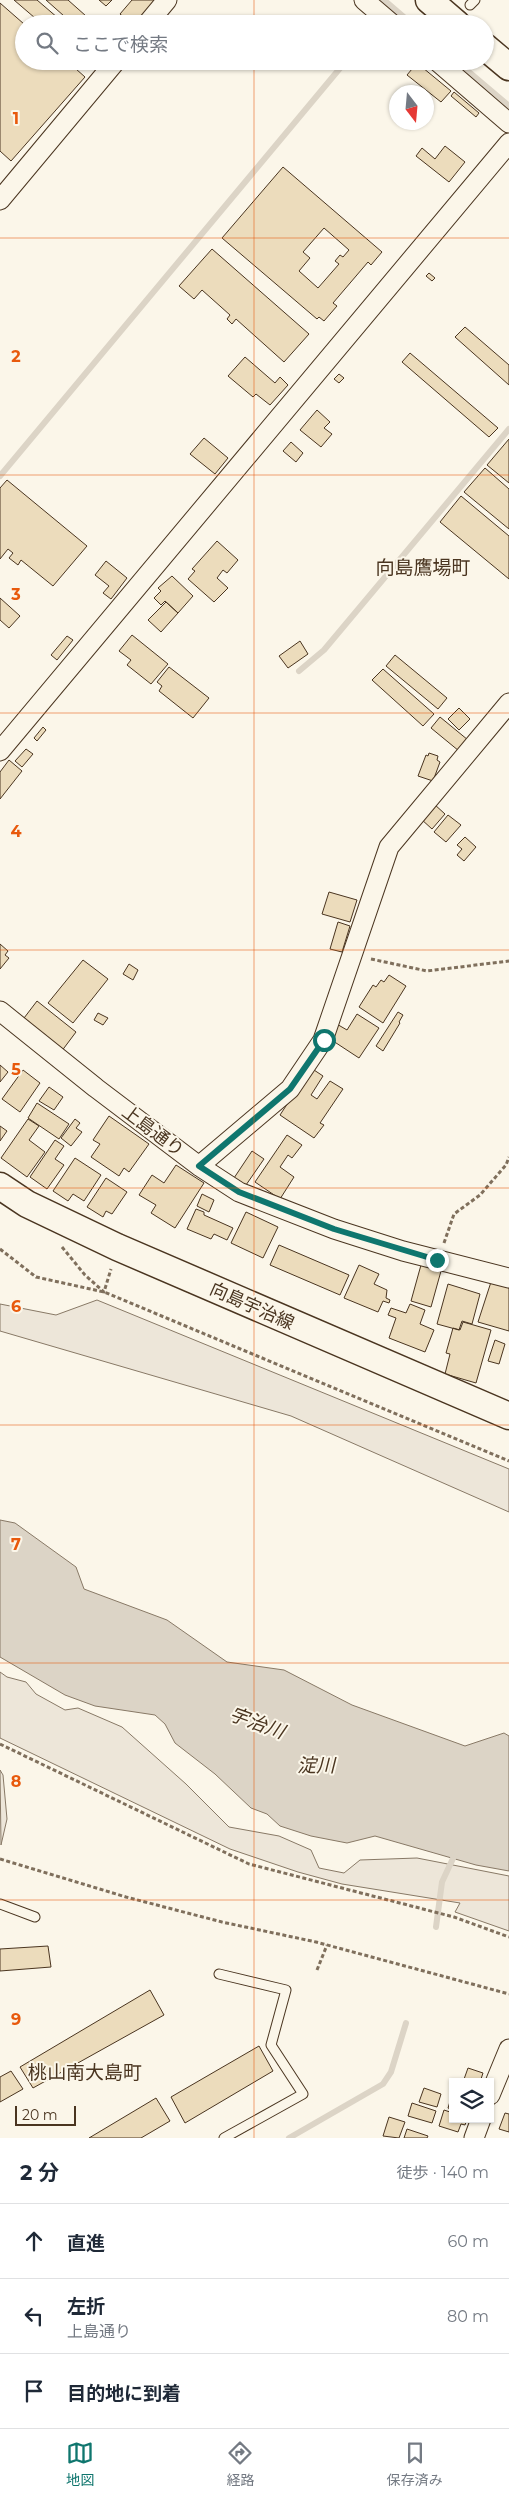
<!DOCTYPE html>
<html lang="ja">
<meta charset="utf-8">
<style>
:root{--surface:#fff;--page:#f6f6f7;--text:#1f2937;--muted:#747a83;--line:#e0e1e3;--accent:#0f766e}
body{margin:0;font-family:Montserrat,"Noto Sans JP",sans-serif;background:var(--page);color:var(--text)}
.controls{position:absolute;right:15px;bottom:15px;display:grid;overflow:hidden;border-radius:0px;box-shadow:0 1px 4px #0004}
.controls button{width:45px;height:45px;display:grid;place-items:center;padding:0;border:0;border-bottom:1px solid var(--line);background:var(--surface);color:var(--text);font:25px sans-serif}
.compass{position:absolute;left:389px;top:85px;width:45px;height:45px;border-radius:50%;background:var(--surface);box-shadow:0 1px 4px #0004;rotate:164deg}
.scale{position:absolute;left:15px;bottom:12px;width:61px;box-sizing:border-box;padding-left:5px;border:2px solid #4a3520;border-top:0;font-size:14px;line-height:18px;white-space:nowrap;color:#4a3520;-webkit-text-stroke:4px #fbf6e9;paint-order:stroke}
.stop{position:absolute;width:15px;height:15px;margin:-11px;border:4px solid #0f766e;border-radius:50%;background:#fff}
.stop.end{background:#0f766e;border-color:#fff;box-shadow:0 1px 5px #0008}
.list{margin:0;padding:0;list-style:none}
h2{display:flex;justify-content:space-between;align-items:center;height:65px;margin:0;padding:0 20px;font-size:21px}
h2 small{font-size:16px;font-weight:400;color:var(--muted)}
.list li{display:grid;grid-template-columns:32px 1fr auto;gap:15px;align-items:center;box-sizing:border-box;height:75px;padding:0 20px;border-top:1px solid var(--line)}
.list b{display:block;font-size:19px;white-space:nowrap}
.list p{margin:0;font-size:16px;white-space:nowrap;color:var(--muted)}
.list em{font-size:16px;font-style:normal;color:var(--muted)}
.icon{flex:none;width:28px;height:28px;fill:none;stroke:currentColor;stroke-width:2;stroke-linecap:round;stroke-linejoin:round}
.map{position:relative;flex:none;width:509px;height:2138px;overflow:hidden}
.search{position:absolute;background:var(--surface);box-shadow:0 1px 4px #0004;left:15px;right:15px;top:15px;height:55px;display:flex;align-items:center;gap:12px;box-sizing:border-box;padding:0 18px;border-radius:28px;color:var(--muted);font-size:19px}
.sheet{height:290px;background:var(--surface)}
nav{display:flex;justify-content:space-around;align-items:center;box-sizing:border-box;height:70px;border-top:1px solid var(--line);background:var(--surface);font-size:14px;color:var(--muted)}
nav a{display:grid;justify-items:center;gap:2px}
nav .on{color:var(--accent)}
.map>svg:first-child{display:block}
</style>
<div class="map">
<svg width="509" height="2138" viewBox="0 0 509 2138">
<rect width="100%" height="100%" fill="#fbf6e9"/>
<path fill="#ede6d9" stroke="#887966" d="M97,1300L509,1469V1512L291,1416L0,1331V1304L56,1315Z
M0,1672L7,1677L26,1682L36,1694L65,1710L78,1708L122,1727L186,1784L229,1827L279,1836L311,1850L319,1868L344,1873L360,1860L417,1858L509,1876V1931L455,1912L460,1903L342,1884L298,1872L230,1849L0,1738Z
M0,1770L3,1775L7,1819L1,1845Z"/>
<path fill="#dcd4c6" stroke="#887966" d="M0,1520L15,1523L76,1567L84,1589L167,1620L227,1662L284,1670L352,1705L465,1746L504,1733L509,1736V1871L476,1865L375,1836L347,1843L311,1836L280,1826L267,1814L251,1808L215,1774L175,1743L165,1724L155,1715L95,1706L65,1695L0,1657Z"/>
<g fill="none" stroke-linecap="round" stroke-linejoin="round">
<path stroke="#dcd4c6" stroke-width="6" d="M384,0L412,24
M456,61L509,106
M0,476L346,61
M299,671L324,650L509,429
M436,1927L442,1882L456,1852
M289,2138L383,2084L391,2072L406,2023"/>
</g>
<path fill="#ecdcbc" stroke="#4a3520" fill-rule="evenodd" d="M14,0H37L65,24H42Z
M46,0H68L95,24H73Z
M99,0H112L106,6Z
M132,0H161L141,24H132L120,14Z
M0,3L24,24V61H67L85,77L11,161L0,151Z
M85,61H99L93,68Z
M417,63L451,91L441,102L407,75Z
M454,92L479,113L476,117L451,96Z
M445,146L465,162L449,182L416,156L422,148L435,159Z
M283,167L382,252L371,265L368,262L333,303L337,306L324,321L319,317L317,319L222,238ZM324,228L349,250L343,257L340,255L335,261L339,264L318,288L299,271L310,258L303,252Z
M212,249L309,334L284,362L236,319L232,324L227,319L230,315L202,290L194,299L179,286Z
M429,273L435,278L432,281L426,276Z
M465,327L509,365V385L455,337Z
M410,353L498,428L489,437L402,362Z
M245,357L275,383L280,377L288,385L270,405L256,394L253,397L228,376Z
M339,374L344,378L339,383L334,379Z
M317,410L330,422L324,428L332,434L321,447L300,430Z
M204,438L228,458L215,474L190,454Z
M509,439V483L487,465Z
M291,442L303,453L296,462L283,451Z
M485,468L509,489V529L464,492Z
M7,480L87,546L53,586L21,560L18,565L9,558L13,553L8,549L0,559V488Z
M461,496L509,536V579L440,522Z
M217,541L238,560L227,573L223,570L217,578L228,588L214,602L188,579L195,571L192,569Z
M106,561L127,578L111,599L103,593L109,586L95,575Z
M172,576L193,596L178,613L165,601L161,605L154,598L161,591L158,588Z
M0,598L20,616L9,628L0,620Z
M166,602L178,613L161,632L148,620Z
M132,635L168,664L151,684L127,665L131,660L119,651Z
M67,636L73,640L57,660L51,655Z
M300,641L308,654L288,668L279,656Z
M395,655L447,698L438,709L386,666Z
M169,667L209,698L193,718L159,691L162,686L157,682Z
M383,669L434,714L423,726L372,680Z
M459,708L470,719L459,730L448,719Z
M440,717L468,740L459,751L431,728Z
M43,727L46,730L37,741L34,738Z
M26,749L33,754L22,767L15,761Z
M429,753L438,756L437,760L440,762L433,781L418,776L426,755L428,756Z
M9,760L22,771L0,799V772Z
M434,804L445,814L432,829L421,819Z
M448,815L461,825L446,842L434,832Z
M465,837L476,847L464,861L457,855L462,849L457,845Z
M329,892L357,900L350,922L322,914Z
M338,922L350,926L342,952L330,949Z
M0,944L8,951L5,955L9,958L0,969Z
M83,960L108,979L73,1023L48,1003Z
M129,964L138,970L133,980L123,974Z
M389,975L406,986L383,1023L359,1007L373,985L376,987L381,980L384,982Z
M37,1001L76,1032L61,1052L21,1022Z
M398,1012L403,1015L399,1022L400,1023L383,1051L376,1046Z
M98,1013L108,1018L103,1025L94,1020Z
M357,1014L379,1028L359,1058L327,1037L335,1023L347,1030Z
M0,1065L8,1072L0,1082Z
M311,1068L323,1076L311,1095L317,1099L330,1081L343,1089L320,1123L324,1125L314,1138L280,1115Z
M23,1070L40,1083L20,1112L2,1099Z
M49,1087L63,1097L54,1110L39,1101Z
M37,1103L69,1124L59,1139L28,1118Z
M109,1116L149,1144L129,1172L124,1168L119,1176L91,1157L100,1144L93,1140Z
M28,1119L39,1126L29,1140L45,1152L27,1177L1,1158Z
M75,1119L80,1123L76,1128L82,1132L71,1146L61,1138Z
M0,1126L7,1131L0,1141Z
M287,1135L302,1145L292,1158L288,1155L280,1167L294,1177L280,1199L255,1182Z
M55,1140L64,1146L55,1159L64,1165L47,1189L30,1177Z
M252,1151L264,1159L246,1185L234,1178Z
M75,1158L101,1175L84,1201L73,1194L68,1201L53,1191Z
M176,1165L204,1183L175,1228L151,1213L156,1205L139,1195L152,1175L164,1183Z
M106,1178L127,1192L112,1214L106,1211L103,1217L87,1207Z
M202,1194L214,1200L209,1212L197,1206Z
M196,1209L204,1212V1215L233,1228L227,1240L214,1234L211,1239L187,1229Z
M246,1212L278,1227L263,1258L231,1243Z
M279,1245L349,1275L340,1295L270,1265Z
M359,1265L379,1274L374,1284L387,1290L386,1298L390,1300L389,1303L383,1301L378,1312L344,1298Z
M421,1265L441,1271L431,1307L411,1301Z
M491,1282L509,1288V1331L478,1322Z
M448,1284L480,1294L472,1324L462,1321L459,1330L437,1324Z
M410,1304L425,1310L420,1324L434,1330L425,1352L389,1338L396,1318L388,1315L391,1308L406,1313Z
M463,1322L491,1330L476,1383L445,1374L450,1354L446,1353L453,1328L460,1330Z
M495,1340L505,1344L499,1364L488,1361Z
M48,1946L51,1967L0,1971V1949Z
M150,1990L164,2015L33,2088L20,2067Z
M259,2046L273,2071L185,2123L171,2097Z
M468,2068L483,2073L480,2082H463Z
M11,2071L23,2089L0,2102V2077Z
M424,2088L441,2094L437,2107L419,2102Z
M452,2095L453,2096V2110L448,2108Z
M156,2098L170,2121L141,2138H89Z
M412,2103L436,2111L432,2123L408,2116Z
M444,2110L453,2113V2119H467L465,2125L461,2124L458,2132L439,2126Z
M505,2113L509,2114V2132L499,2129Z
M389,2117L405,2122L399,2138L383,2136Z
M407,2129L428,2136L427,2138H404Z"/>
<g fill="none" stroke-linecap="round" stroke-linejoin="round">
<defs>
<path id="lane" d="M470,5L475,0
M0,1904L35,1917
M219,1974L286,1990L271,2045L303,2094L224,2138"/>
<path id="street" d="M364,0L392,24
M147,24L167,0
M437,61L509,123
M0,200L116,61
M0,751L509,143
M0,1011L96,1088L199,1166L239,1192L334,1229L403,1251L509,1278
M199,1166L290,1089L323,1040L389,847L509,703
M490,2095L509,2049
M474,2138L481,2119"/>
<path id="secondary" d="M429,0L457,24
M485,47L509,67
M0,1186L27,1204L117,1247L509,1416"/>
</defs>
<use href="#lane" stroke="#4a3520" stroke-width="11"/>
<use href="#street" stroke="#4a3520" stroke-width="21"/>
<use href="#secondary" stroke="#4a3520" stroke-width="29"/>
<path stroke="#7f6f5c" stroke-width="3" stroke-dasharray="4 2.5" stroke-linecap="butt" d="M371,959L427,971L509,961
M444,1243L454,1214L480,1195L506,1165L509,1157
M62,1247L85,1275L104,1292L111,1269
M0,1249L36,1277L104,1292L509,1461
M0,1744L249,1864L454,1917L509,1937
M0,1859L126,1897L222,1922L316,1942L509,1994
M317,1970L327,1945"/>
<use href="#lane" stroke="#fbf6e9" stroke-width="9"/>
<use href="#street" stroke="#fbf6e9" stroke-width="19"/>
<use href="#secondary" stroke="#fbf6e9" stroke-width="26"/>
</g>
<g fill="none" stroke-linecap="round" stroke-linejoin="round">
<path stroke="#0f766e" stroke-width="6" d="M324,1040L290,1089L199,1166L239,1192L334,1229L437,1260"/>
</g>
<path fill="none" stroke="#e8590c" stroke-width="1" stroke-opacity="0.55" d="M254,0V24M254,61V2138M0,238H509M0,475H509M0,713H509M0,950H509M0,1188H509M0,1425H509M0,1663H509M0,1900H509"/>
<g text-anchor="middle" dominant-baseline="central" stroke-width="4" stroke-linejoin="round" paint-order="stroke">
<g font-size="18" fill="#4a3520" stroke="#fbf6e9">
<text transform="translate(153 1131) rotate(37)">上島通り</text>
<text transform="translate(252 1306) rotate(24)">向島宇治線</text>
</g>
<g font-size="19" fill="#4a3520" stroke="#fbf6e9">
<text x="423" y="567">向島鷹場町</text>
<text x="85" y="2072">桃山南大島町</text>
</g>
<g font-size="19" font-style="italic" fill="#4a3520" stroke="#fbf6e9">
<text transform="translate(257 1723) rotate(20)">宇治川</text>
<text x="316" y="1765">淀川</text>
</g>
</g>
<g font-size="16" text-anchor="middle" font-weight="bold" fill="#e8590c" stroke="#fbf6e9" stroke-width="4" stroke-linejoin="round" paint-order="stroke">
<text x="16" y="124">1</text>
<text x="16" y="362">2</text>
<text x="16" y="600">3</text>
<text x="16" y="837">4</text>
<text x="16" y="1075">5</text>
<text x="16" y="1312">6</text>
<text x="16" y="1550">7</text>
<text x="16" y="1787">8</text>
<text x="16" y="2025">9</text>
</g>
</svg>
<div class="controls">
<button><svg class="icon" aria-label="layers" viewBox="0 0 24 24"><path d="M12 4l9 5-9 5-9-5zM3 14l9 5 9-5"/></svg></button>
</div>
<svg class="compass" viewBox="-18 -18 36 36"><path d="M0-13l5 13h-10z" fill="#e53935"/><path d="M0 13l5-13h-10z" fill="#747a83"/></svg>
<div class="scale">20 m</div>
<div class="stop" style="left:324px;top:1040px"></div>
<div class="stop end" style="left:437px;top:1260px"></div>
<div class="search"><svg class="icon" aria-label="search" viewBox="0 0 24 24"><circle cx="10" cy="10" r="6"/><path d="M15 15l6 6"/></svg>ここで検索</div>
</div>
<section class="sheet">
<h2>2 分<small>徒歩 · 140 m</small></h2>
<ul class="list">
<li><svg class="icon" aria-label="ahead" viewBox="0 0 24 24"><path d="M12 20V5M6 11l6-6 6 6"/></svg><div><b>直進</b></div><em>60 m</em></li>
<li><svg class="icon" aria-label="left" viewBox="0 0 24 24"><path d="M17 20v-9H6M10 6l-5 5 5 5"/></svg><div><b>左折</b><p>上島通り</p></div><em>80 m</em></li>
<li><svg class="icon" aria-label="arrive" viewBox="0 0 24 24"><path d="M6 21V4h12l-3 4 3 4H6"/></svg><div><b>目的地に到着</b></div></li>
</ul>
</section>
<nav>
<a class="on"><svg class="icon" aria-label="map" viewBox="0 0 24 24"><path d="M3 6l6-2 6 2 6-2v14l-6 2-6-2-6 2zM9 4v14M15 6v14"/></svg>地図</a>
<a><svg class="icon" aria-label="directions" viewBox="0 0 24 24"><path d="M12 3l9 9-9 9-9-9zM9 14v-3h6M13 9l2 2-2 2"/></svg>経路</a>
<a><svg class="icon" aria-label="saved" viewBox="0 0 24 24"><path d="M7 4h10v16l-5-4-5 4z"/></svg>保存済み</a>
</nav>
